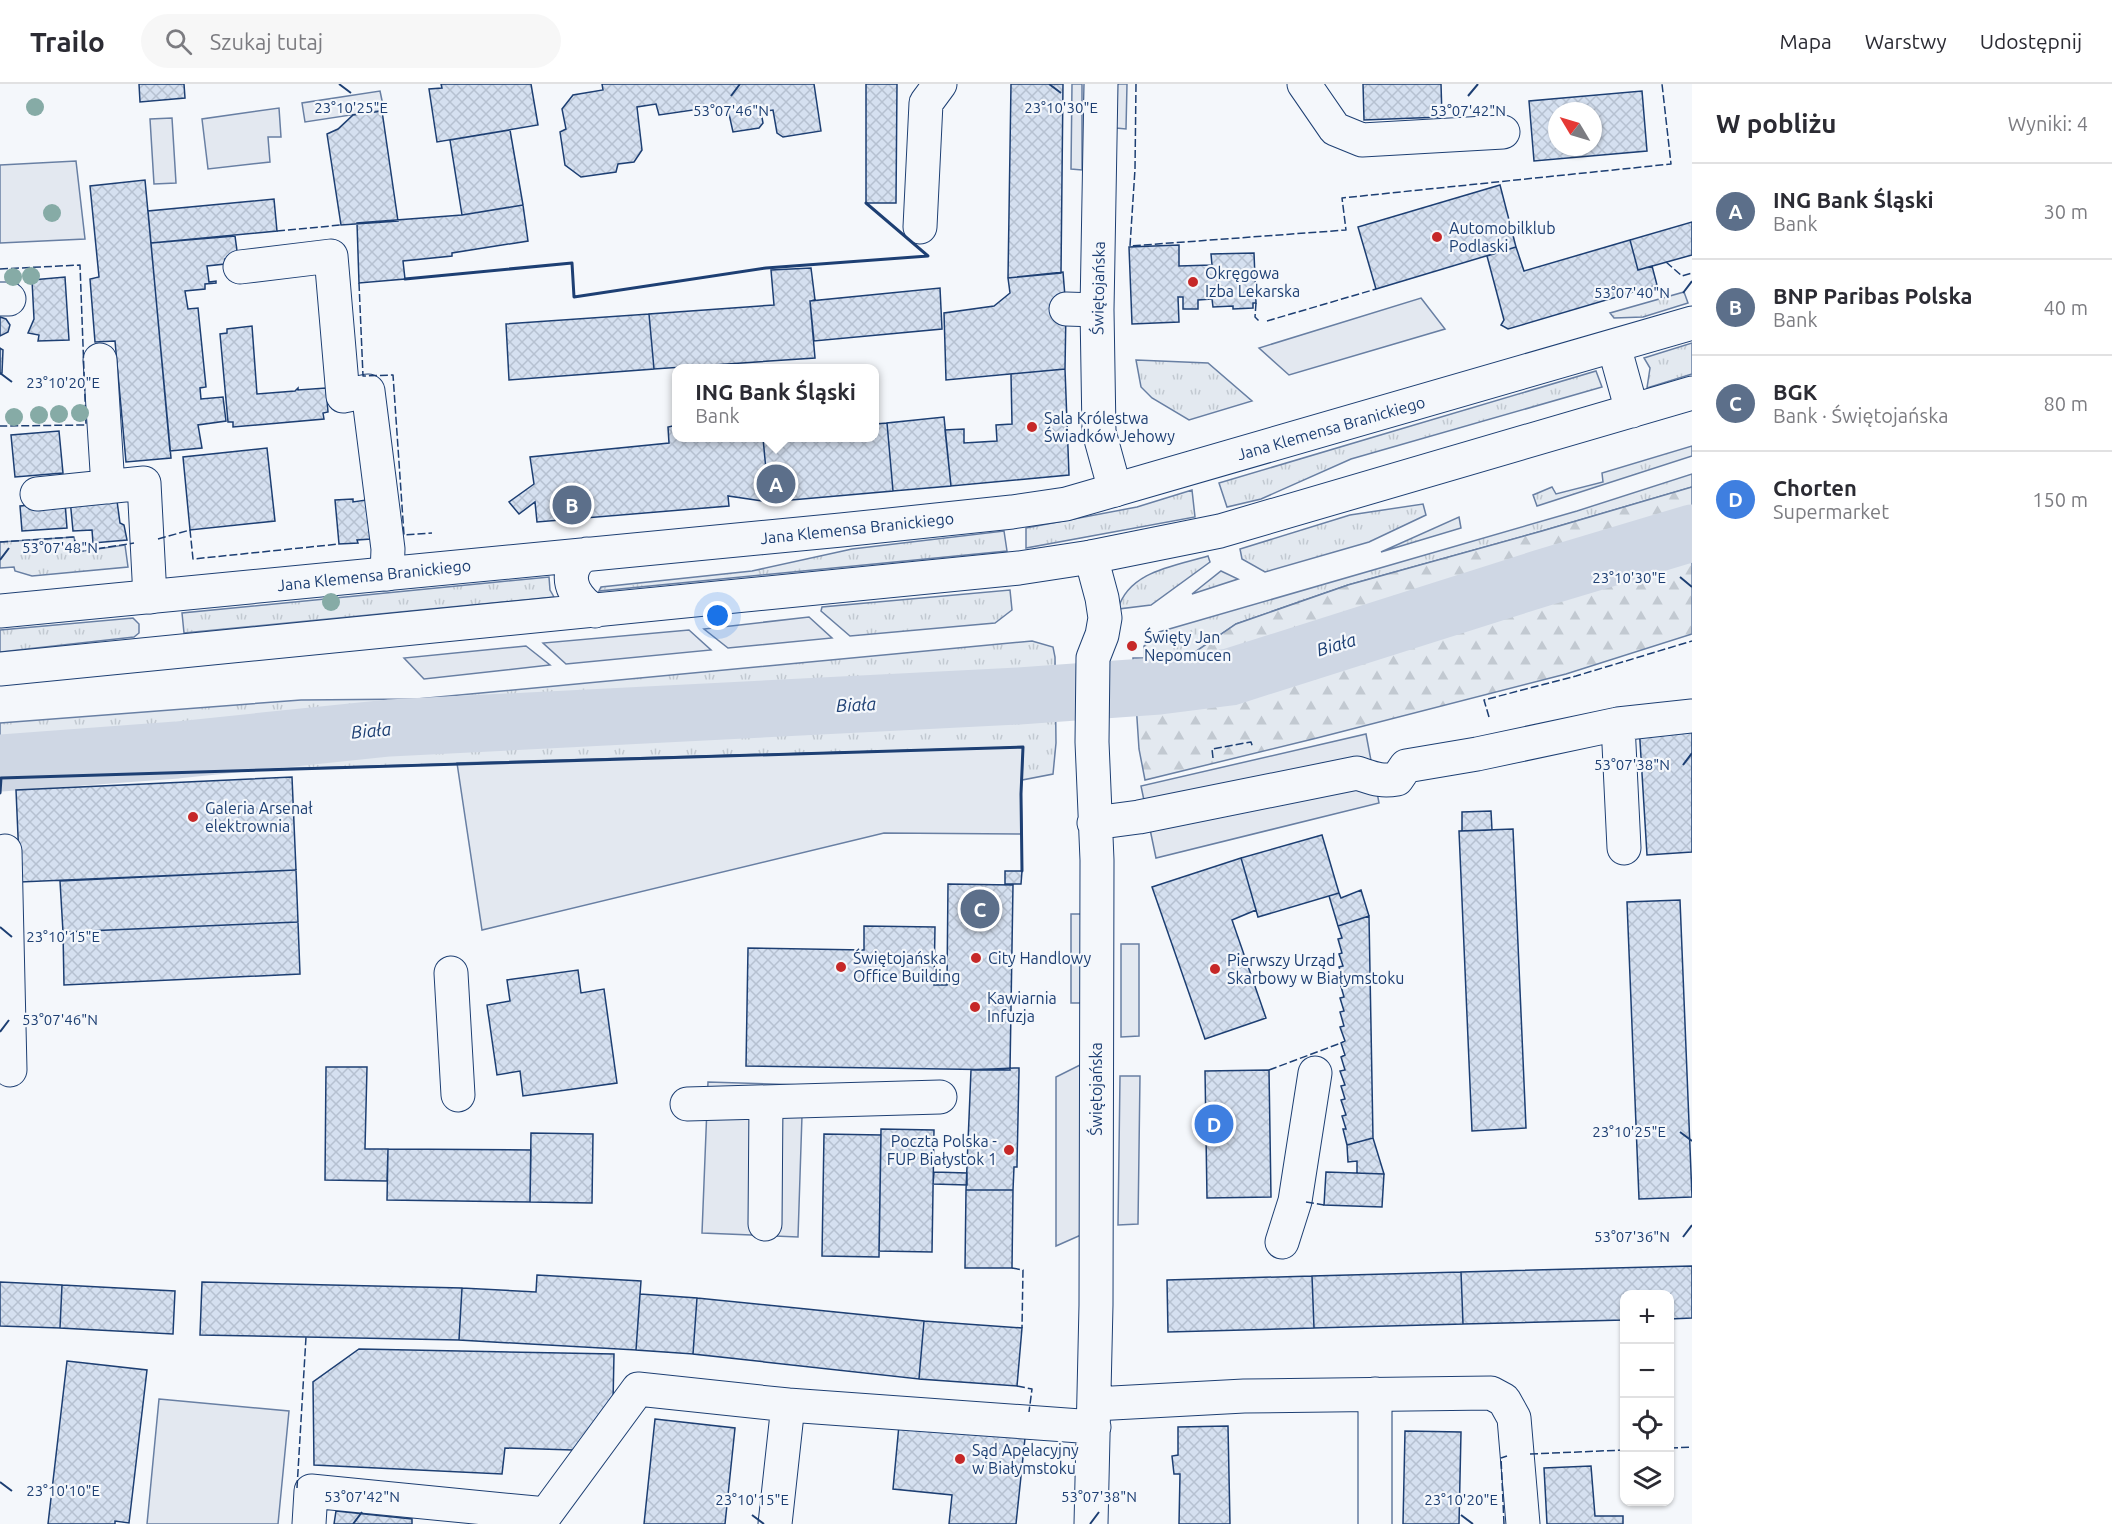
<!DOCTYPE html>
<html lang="pl">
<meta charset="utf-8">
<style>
:root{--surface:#fff;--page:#f7f7f7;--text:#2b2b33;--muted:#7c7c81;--line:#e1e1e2;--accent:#111827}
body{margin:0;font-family:Ubuntu,sans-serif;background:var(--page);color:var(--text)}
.controls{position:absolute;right:18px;bottom:18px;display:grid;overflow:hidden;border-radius:12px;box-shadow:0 2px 4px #0004}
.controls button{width:54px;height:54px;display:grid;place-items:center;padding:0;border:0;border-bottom:2px solid var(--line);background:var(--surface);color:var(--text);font:30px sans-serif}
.compass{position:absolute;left:1548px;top:18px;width:54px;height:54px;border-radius:50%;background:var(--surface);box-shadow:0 2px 4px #0004;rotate:308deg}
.you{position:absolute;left:718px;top:532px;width:21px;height:21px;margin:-15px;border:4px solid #fff;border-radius:50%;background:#1a73e8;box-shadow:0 0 0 9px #1a73e833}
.badge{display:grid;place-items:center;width:39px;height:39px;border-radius:50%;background:var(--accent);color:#fff;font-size:20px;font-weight:700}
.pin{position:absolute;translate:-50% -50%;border:3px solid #fff;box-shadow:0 2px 6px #0006}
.popup{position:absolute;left:672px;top:280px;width:207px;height:78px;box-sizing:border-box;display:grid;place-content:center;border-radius:12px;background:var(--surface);filter:drop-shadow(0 2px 4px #0005);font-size:20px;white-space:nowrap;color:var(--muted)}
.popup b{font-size:22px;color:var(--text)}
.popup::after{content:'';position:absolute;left:50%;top:100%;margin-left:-12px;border:12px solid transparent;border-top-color:var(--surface)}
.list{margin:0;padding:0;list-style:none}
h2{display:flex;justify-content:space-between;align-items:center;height:78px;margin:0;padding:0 24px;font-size:26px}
h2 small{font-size:20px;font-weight:400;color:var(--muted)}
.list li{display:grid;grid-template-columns:39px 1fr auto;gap:18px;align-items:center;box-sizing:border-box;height:96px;padding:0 24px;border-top:2px solid var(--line)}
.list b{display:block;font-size:22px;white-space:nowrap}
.list p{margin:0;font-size:20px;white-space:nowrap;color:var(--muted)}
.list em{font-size:20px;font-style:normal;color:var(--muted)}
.icon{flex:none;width:33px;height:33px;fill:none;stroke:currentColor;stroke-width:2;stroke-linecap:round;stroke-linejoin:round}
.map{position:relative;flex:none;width:1692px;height:1440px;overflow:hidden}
header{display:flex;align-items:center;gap:36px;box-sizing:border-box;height:84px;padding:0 30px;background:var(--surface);border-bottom:2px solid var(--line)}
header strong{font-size:28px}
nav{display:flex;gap:33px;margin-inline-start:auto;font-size:21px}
.search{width:420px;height:54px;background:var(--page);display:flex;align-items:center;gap:15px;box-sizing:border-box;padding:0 21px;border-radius:33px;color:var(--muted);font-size:22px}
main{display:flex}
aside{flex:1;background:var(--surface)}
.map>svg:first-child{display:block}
</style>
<header>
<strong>Trailo</strong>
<div class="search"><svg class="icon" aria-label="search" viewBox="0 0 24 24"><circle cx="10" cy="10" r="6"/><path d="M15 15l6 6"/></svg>Szukaj tutaj</div>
<nav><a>Mapa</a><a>Warstwy</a><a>Udostępnij</a></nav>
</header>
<main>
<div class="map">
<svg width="1692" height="1440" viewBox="0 0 1692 1440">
<defs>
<pattern id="grass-tufts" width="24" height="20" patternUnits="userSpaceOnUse" patternTransform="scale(1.5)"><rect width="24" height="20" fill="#e3e9f0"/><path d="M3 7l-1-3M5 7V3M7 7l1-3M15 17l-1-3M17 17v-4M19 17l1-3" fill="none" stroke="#c2c9d1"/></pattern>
<pattern id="forest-firs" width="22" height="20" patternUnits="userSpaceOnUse" patternTransform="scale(1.5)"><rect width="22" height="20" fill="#e3e9f0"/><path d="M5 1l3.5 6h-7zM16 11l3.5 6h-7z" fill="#c2c9d1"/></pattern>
<pattern id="building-cross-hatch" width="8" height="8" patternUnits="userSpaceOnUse" patternTransform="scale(1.5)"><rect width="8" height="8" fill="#d5e0f0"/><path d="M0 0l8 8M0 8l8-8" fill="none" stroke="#b6c1d1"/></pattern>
</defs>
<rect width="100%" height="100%" fill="#f4f7fb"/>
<path fill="url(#grass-tufts)" stroke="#687fa3" stroke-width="1.5" d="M1684,208L1688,219L1643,233L1614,234L1610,229Z
M1692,259V290L1647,304L1650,284L1644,274Z
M1136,276L1208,279L1252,317L1189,336L1152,314L1141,303Z
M1596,287L1602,303L1351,375L1261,415L1227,423L1219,399Z
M1692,362V372L1537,422L1533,411L1552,403L1556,410L1603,398L1602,389Z
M1692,390V403L1542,447L1348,501L1236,540L1192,570L1133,600V574H1144V562L1159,548L1577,427Z
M1192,406L1195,433L1026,464V444L1137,423Z
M1423,420L1426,431L1369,458L1265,488L1242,475L1240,465L1350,431Z
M1459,433L1461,444L1381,468Z
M1004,447L1007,467L599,507L601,503L752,487L852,465Z
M74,453L77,468L125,461L128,483L32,492L15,487L14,483L0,484V458Z
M1208,472L1210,478L1151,521L1118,525C1129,487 1175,482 1208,472Z
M1221,487L1238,495L1192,510Z
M549,493L550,506L554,513L184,549L182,529Z
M1010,506L1012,526L995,539L850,552L821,527L822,523Z
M133,534L139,540V549L134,553L0,568V546Z
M1032,557L1053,563L1055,573L1056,659L1053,690L1022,696L1023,663L2,693L0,709V639L301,616L417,615Z"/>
<path fill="url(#forest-firs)" stroke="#687fa3" stroke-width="1.5" d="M1692,403V550L1566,590L1317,654L1145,696L1139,665L1135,604L1164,584L1192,570L1236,540L1348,501L1542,447Z"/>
<path fill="#e3e8f0" stroke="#687fa3" stroke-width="1.5" d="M1072,0H1082V86L1071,85Z
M1117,0H1127L1126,45L1116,44Z
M380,7L384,26L305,38L302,19Z
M279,24L281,53H268L270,78L208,85L202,35Z
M172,34L176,99L154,100L150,35Z
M76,77L85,155L0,159V81Z
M1421,214L1445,245L1289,291L1259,264Z
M809,533L832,554L728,564L704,545Z
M689,546L711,566L566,580L543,559Z
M526,562L550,581L424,595L404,574Z
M1366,650L1379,719L1156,774L1141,702Z
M1023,663L1021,710L1022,750L884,749L482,846L457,679Z
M1071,830H1083L1082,919H1071Z
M1121,860H1139V952L1121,953Z
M1082,980L1081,1151L1056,1162V993Z
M1120,992H1140L1138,1140L1118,1141Z
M708,998L803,1001L798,1153L702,1149Z
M159,1315L289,1327L278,1440H147Z"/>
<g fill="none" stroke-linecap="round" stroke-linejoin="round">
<path stroke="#cfd7e4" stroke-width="57" d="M0,679L177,666L389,644L1019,612L1159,602L1230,593L1542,494L1692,449"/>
</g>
<path fill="url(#building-cross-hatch)" stroke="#1d3f73" stroke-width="1.5" fill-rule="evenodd" d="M139,0H184L185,14L140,18Z
M441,0H531L538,41L437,58L429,5L442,4Z
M602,0H814L821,47L783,53L777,49L773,26L761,28L763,39L759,44L733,48L727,21L659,31L656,20L637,23L642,66L634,78L618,80L616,88L581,93L565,81L560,48L566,45L562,25L573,11L603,6Z
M866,0H897L896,119H866Z
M1011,0H1063L1061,189L1008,194Z
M1363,0H1441L1442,33L1364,36Z
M1642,7L1647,67L1534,77L1529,17ZM1557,27H1593V63H1557Z
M382,27L398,137L341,141L327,50L338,45L353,31Z
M510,46L523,121L462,131L450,56Z
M145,96L171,374L126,378L115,257L95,258L90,195L99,193L90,102Z
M1500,101L1516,163L1376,205L1358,143Z
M274,115L277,147L151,159L148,127Z
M523,121L528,157L452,169V172L403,177L405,195L359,199L357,139L462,131Z
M1692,138V171L1638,186L1630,156Z
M235,152L238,174L225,175V180L207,182L209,198L216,197V199L205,200V205L185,207L188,225L198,224L206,303L200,304L201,315L223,313L226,337L198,341L202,364L170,367L151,159Z
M1630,156L1638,186L1652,182L1657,201L1508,245L1501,241L1504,236L1487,172L1516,163L1524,187Z
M1179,161V182L1212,181L1211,170L1254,169L1256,219H1253V224L1233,225V222L1213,223L1212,215L1198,216V225H1183V213H1178L1179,238L1132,240L1129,163Z
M811,184L815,216L810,217L815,274L654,285L649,230L774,221L771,186Z
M1063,188L1066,225L1065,285L946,296L944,229L994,222L1010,209L1008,194Z
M65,193L69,256L38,257L39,251L28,249L34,235L32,196Z
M940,204L942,245L814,257L810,217Z
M649,230L654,285L509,296L506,240Z
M0,233L6,235L10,241L8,248L0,252Z
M252,242L257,310L295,307L298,304V306L326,304L328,328L323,329L324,335L233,343V338H228L220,250L227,249V245Z
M0,264L3,266L2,289L0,290Z
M1065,285L1069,391L951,402L945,346L964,345V359L997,357L996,341L1012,340L1011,290Z
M944,333L951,402L893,407L887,339Z
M887,339L893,407L769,418L763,354H875V340Z
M677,341V354H687V356L763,354L769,418L728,412L729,422L537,438L535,418L519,430L509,418L534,400L530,373L669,359L668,343Z
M59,347L63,389L15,393L11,351Z
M267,364L275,437L190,446L183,373Z
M70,415L117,417L120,439L124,441L127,456L93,459L92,446L73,447Z
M353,415V418L366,416L371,455L357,456L358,459L339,460L335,416Z
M65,418L67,444L22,447L20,422Z
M1692,637V768L1647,771L1639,641Z
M292,693L296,786L20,798L16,706Z
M1491,727L1492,746L1462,747V728Z
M1513,745L1526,1044L1472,1047L1459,747Z
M1322,751L1339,809L1258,833L1241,774Z
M1241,774L1256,826L1232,836L1266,934L1205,955L1152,803Z
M296,786L298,838L63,848L60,797Z
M1005,787H1022L1021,800H1005Z
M948,800L1013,801L1010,986L746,982L748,864L864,866V842L935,843L934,901H947Z
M1361,806L1369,832L1338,842L1329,812L1339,809L1341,814Z
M1680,816L1692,1113L1639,1115L1627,818Z
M1369,832L1373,1054L1347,1061L1343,1045H1346L1342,1032L1346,1031L1341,1016L1345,1015L1341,1002L1345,1001L1340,987L1345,986L1341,973L1345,971L1341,959L1345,957L1340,943L1344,942L1340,928L1344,927L1340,914L1344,913L1340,899L1344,898L1339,883L1343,882L1339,870L1342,869L1338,855L1342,854L1338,842Z
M298,838L300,890L64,901L63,848Z
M578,886L581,909L604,905L617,999L523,1012L520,987L497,991L487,921L510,917L507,896Z
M326,983H367L365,1065H388L387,1097L325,1096Z
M1014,984H1019V988L1017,1081V1083H1014L1013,1106H966L971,986Z
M1269,986L1271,1113L1207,1114L1205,987Z
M881,1045L934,1046L932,1168L879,1167Z
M531,1049L593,1050L592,1119L530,1118Z
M824,1050L881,1051L879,1173L822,1172Z
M1373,1054L1384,1090L1357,1089V1077L1348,1078L1347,1061Z
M388,1065L531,1066L530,1118L387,1116Z
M934,1088L967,1089V1101L933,1100Z
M1326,1088L1384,1090L1382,1123L1324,1121Z
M966,1106H1013L1012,1184H965Z
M1692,1182V1234L1670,1235V1210H1624V1236L1463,1240L1461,1188Z
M1461,1188L1463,1240L1314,1244L1312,1192Z
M537,1191L641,1197L636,1266L459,1256L462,1204L536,1208Z
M1312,1192L1314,1244L1168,1248L1167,1196Z
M0,1198L62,1201L60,1244L0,1242Z
M202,1198L462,1204L459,1256L200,1251Z
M62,1201L175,1207L173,1250L60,1244Z
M640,1210L697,1214L693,1270L636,1266Z
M697,1214L924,1237L919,1295L693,1270Z
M924,1237L1022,1244L1017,1302L919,1295Z
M359,1265L614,1270L613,1319L573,1366L505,1364L502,1390L314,1381L313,1298Z
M67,1277L147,1286L129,1439L115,1437V1440H48Z
M655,1335L735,1344L725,1440H644Z
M899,1341L1025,1354L1016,1440H949L952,1411L893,1405Z
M1228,1342L1230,1440H1179L1180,1390H1174L1172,1372L1178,1371V1343Z
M1405,1347L1461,1348L1459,1440H1403Z
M1591,1382L1595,1432H1623V1440H1547L1544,1384Z
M336,1427L412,1435V1440H334Z"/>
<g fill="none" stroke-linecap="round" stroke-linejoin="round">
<defs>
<path id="minor" d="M1101,0L1097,226L1099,348L1115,406
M1304,0L1335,45L1362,56L1503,48
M920,143L926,19L940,0
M240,183L331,172L343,312L368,307L388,465L387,490
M0,215H9
M1066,225L1097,226
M100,276L108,403
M37,410L144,399L150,513
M1091,473L1102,514L1105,534L1102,551L1093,574L1092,658L1097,776L1096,1221L1091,1440
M1618,640L1624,764
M1094,739L1139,733L1357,689C1373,694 1380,698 1397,695L1406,682L1477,670L1618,640L1692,632
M5,767L10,986
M451,889L458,1011
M687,1020L940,1013
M765,1140L766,1018
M1282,1158L1295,1117L1315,989
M1375,1310V1440
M1094,1320L1244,1312L1491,1309L1504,1316L1514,1334L1523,1440
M309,1440L311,1407L546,1430L638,1305L788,1321
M775,1440L788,1321L1094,1343"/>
<path id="major" d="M1614,262L1632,327
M587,470C584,472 578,476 576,479C563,498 579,518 595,527
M0,527L841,446L1012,428L1066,420L1692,239
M0,585L1019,484L1091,473L1220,447L1692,309"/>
</defs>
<use href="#minor" stroke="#1d3f73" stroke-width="35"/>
<use href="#major" stroke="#1d3f73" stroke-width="35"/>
<use href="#minor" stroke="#f4f7fb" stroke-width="33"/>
<use href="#major" stroke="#f4f7fb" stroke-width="33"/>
<path stroke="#1d3f73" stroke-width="1.5" stroke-dasharray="8 3" stroke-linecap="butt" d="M1136,0L1135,85L1130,162L1346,146L1342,114L1671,80L1662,0
M277,147L341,141
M1666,178L1682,192L1692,189
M0,185L80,181L86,341L0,342
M359,199L363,292L393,291L404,451L432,449
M1256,219L1255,233L1259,237
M1267,237L1376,205
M158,455L190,446L193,475L339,460
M0,458L74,453L77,468L134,459
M1489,633L1484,616L1576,592L1692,557
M1213,674L1212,665L1251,658L1253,664
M1269,986L1341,959
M1306,1118L1324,1121
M1012,1184L1023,1186L1022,1244
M1017,1302L1032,1305L1029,1328
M1670,1364L1692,1363
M1530,1370L1624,1366
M297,1404L306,1253
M1504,1440L1501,1374L1507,1372"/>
<path stroke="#1d3f73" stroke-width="3" d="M405,195L572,179L574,213L766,184L928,172L866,119
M0,709L1,694L1023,663L1021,710L1022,787"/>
</g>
<g fill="#86aba6">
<circle cx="35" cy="23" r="9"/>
<circle cx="52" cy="129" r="9"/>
<circle cx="31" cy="192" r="9"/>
<circle cx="13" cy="193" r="9"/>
<circle cx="80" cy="329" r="9"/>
<circle cx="59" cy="330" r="9"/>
<circle cx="39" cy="331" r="9"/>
<circle cx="14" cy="333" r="9"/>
<circle cx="331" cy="518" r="9"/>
</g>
<path fill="none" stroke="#1d3f73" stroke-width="2" d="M339,0L351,9M1049,0L1061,9M731,12L740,0M1468,12L1478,0M1683,209L1692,197M0,289L12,298M0,476L9,464M1680,493L1692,503M1683,681L1692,669M0,843L12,853M0,948L9,936M1680,1048L1692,1057M1683,1153L1692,1141M0,1398L12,1407M752,1431L764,1440M1461,1431L1473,1440M353,1440L362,1428M1090,1440L1099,1428"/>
<g fill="#c62828" stroke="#f4f7fb" stroke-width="2">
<circle cx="1437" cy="153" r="6"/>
<circle cx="1193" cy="198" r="6"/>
<circle cx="1032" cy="343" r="6"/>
<circle cx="1132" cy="562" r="6"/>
<circle cx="193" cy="733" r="6"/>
<circle cx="976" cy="874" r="6"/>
<circle cx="841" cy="883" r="6"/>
<circle cx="1215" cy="885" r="6"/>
<circle cx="975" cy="923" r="6"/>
<circle cx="1009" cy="1066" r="6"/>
<circle cx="960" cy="1375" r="6"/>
</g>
<g text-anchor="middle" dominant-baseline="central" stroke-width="4.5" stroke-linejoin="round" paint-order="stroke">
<g font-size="16" fill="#1d3f73" stroke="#f4f7fb" text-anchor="start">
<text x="1449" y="144">Automobilklub<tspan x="1449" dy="18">Podlaski</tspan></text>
<text x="1205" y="189">Okręgowa<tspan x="1205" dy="18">Izba Lekarska</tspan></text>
<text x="1044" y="334">Sala Królestwa<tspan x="1044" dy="18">Świadków Jehowy</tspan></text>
<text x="1144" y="553">Święty Jan<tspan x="1144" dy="18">Nepomucen</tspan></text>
<text x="205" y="724">Galeria Arsenał<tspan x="205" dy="18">elektrownia</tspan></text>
<text x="853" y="874">Świętojańska<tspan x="853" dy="18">Office Building</tspan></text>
<text x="988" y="874">City Handlowy</text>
<text x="1227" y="876">Pierwszy Urząd<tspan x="1227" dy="18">Skarbowy w Białymstoku</tspan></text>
<text x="987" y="914">Kawiarnia<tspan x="987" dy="18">Infuzja</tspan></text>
<text x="997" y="1057" text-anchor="end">Poczta Polska -<tspan x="997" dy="18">FUP Białystok 1</tspan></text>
<text x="972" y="1366">Sąd Apelacyjny<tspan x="972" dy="18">w Białymstoku</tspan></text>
</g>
<g font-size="16" fill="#1d3f73" stroke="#f4f7fb">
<text transform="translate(1098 204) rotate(-89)">Świętojańska</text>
<text transform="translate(1331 344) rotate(-16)">Jana Klemensa Branickiego</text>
<text transform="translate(857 444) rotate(-6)">Jana Klemensa Branickiego</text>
<text transform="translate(374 491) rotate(-6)">Jana Klemensa Branickiego</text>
<text transform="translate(1096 1005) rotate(-90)">Świętojańska</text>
</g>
<g font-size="18" font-style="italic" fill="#1d3f73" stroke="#f4f7fb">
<text transform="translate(1336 560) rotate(-17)">Biała</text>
<text transform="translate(856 620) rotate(-3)">Biała</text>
<text transform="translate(371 646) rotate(-5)">Biała</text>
</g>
</g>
<g font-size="15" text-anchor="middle" fill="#1d3f73" stroke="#f4f7fb" stroke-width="4.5" stroke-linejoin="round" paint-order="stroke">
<text x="351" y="29">23°10'25"E</text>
<text x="1061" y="29">23°10'30"E</text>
<text x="731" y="32">53°07'46"N</text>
<text x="1468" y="32">53°07'42"N</text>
<text x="1632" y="214">53°07'40"N</text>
<text x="63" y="304">23°10'20"E</text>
<text x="60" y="469">53°07'48"N</text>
<text x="1629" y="499">23°10'30"E</text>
<text x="1632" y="686">53°07'38"N</text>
<text x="63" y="858">23°10'15"E</text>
<text x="60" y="941">53°07'46"N</text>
<text x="1629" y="1053">23°10'25"E</text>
<text x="1632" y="1158">53°07'36"N</text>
<text x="63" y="1412">23°10'10"E</text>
<text x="362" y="1418">53°07'42"N</text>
<text x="1099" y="1418">53°07'38"N</text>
<text x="752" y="1421">23°10'15"E</text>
<text x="1461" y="1421">23°10'20"E</text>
</g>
</svg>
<div class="controls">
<button>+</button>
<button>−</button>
<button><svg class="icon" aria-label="locate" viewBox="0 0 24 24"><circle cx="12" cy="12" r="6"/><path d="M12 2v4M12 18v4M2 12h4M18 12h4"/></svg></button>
<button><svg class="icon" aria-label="layers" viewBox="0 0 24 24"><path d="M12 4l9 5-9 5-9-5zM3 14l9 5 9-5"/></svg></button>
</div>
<svg class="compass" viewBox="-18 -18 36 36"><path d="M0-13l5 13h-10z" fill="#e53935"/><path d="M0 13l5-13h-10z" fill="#7c7c81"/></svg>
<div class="you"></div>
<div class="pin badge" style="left:776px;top:400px;background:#5c6f8a">A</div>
<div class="popup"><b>ING Bank Śląski</b>Bank</div>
<div class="pin badge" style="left:572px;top:421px;background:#5c6f8a">B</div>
<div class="pin badge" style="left:980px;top:825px;background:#5c6f8a">C</div>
<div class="pin badge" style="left:1214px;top:1040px;background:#3f7fe0">D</div>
</div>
<aside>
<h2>W pobliżu<small>Wyniki: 4</small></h2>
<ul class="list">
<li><span class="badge" style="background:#5c6f8a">A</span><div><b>ING Bank Śląski</b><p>Bank</p></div><em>30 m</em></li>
<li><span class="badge" style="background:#5c6f8a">B</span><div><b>BNP Paribas Polska</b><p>Bank</p></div><em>40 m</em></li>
<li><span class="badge" style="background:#5c6f8a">C</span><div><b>BGK</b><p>Bank · Świętojańska</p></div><em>80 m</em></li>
<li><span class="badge" style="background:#3f7fe0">D</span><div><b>Chorten</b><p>Supermarket</p></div><em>150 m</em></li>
</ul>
</aside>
</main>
